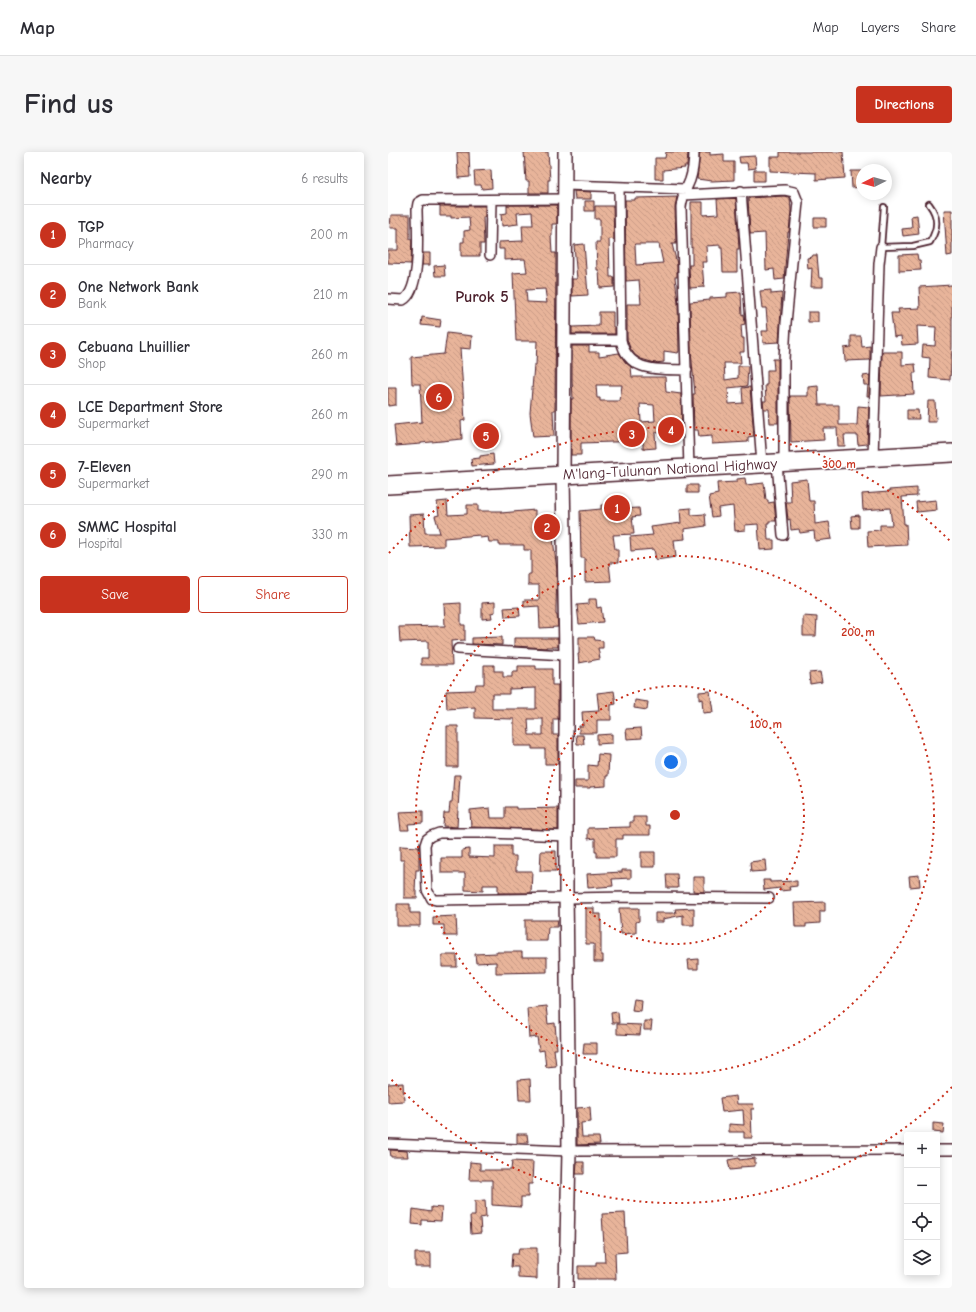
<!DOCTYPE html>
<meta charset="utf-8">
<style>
:root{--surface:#fff;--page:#f7f7f7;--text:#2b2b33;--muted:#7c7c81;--line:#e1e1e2;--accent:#c8321e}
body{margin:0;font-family:"Comic Neue",sans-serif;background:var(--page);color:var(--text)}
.controls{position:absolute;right:12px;bottom:12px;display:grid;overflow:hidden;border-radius:4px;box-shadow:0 2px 10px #0003}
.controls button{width:36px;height:36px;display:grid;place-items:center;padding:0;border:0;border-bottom:1px solid var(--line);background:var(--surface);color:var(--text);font:20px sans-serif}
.compass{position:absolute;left:468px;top:12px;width:36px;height:36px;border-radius:50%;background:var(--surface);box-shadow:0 2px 10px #0003;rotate:265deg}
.you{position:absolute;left:283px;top:610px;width:14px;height:14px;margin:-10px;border:3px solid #fff;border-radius:50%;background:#1a73e8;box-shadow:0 0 0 6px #1a73e833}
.badge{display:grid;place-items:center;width:26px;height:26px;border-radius:50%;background:var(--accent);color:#fff;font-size:13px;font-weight:700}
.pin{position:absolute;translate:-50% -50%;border:2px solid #fff;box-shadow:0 1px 4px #0006}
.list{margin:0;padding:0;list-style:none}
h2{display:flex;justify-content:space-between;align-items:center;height:52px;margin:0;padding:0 16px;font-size:17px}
h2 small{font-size:13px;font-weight:400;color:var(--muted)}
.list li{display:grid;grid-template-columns:26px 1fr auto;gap:12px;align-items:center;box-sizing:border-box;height:60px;padding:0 16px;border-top:1px solid var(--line)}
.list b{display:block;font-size:15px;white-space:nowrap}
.list p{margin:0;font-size:13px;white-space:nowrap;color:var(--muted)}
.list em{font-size:13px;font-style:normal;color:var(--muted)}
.actions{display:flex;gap:8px;padding:12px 16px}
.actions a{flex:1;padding:9px 0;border:1px solid var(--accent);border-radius:4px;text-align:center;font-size:14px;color:var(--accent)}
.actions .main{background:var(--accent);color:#fff}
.icon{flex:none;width:22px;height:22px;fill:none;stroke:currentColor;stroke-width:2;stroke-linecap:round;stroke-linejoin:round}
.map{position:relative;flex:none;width:564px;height:1136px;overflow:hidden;border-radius:4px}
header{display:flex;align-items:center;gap:24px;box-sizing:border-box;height:56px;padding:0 20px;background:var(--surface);border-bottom:1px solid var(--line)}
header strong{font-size:19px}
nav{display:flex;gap:22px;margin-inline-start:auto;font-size:14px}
.intro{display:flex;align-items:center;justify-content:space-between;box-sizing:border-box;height:96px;padding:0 24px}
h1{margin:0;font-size:28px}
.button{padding:10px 18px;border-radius:4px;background:var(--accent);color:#fff;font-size:14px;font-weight:700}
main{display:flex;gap:24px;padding:0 24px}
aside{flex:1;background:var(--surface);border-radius:4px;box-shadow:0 2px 10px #0003}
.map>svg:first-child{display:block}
</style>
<header>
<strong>Map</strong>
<nav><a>Map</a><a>Layers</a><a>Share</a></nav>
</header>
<div class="intro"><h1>Find us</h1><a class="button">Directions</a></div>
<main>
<aside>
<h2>Nearby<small>6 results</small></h2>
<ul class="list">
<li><span class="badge">1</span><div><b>TGP</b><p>Pharmacy</p></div><em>200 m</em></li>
<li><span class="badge">2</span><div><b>One Network Bank</b><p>Bank</p></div><em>210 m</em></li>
<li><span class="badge">3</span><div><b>Cebuana Lhuillier</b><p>Shop</p></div><em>260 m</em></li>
<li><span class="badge">4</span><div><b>LCE Department Store</b><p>Supermarket</p></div><em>260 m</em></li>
<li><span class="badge">5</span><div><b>7-Eleven</b><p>Supermarket</p></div><em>290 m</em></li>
<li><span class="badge">6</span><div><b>SMMC Hospital</b><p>Hospital</p></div><em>330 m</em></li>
</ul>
<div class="actions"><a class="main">Save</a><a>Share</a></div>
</aside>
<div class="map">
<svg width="564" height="1136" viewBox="0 0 564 1136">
<defs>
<pattern id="building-back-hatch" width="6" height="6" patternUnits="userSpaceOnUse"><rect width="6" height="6" fill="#e8b49a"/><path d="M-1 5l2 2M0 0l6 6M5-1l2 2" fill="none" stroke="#c89a85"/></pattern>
</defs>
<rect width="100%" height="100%" fill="#fff"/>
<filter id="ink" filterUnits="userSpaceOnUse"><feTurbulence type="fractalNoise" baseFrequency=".025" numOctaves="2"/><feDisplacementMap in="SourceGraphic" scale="8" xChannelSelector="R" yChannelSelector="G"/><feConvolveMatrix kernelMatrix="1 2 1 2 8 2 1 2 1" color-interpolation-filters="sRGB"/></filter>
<g filter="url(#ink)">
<path fill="url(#building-back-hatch)" stroke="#4a1f2b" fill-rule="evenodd" d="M69,0H81L82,25L70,26Z
M136,0H160L162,28H160V41H141V29H138Z
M278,0H300L299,14H296L297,16L275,18V27H267V6H277Z
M312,0H322V3L336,2V10H346V28L324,29L309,27Z
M392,0H455L457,26L428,28V21L382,19V5H392Z
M367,4L368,16L360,17L359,11H352L351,5Z
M103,18L104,36L94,37L93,33H87L86,19Z
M366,18H377V29H366Z
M463,19H474V35L464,36Z
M186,39L203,40V47H187Z
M396,44L402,45L403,59L401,80H400L396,127L387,128L386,117L378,118L377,81L362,82L360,46Z
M289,45L287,55L288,92H284L289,112V125H287L290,151L291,199L290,201L276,199V210L267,211L253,207L247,203L242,196L239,187V152H253L251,128L238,129L237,48H247V46ZM248,92H271L275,111L248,113L247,93Z
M348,46L351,97H349V120H335L334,96H332V93L318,94L319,110H314L316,135L302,136L301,113H304V95L303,96V50H315V63L330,62L329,47Z
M197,49H206V59H197Z
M119,53H169V72H164V84H163L164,101H168L167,258H165L166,284L145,285L142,261L146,213H148L149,189H128L125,121L139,120L137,107L116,108V97H111V90L135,89L134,73H145L144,60L129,61L130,72L114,74L113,62L119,61ZM157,137L159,151L139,150L138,138Z
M52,54H97V65H95L96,92H92V104H73V90H76V79L82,78L81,65L63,66V64H52Z
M207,54H225L226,88L221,87L222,125H226V135L212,136L211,118H209L208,90H212V67H207Z
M556,58H564V103L559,104Z
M3,63H22V87H24L23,112L0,111V98H10V76H2Z
M529,63L531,82L515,84L514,77L524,76L523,64Z
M426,66H438V75H426Z
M196,92L200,143L184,144V127H189L186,93Z
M35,101H42V113H34Z
M529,102L530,108H532L533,118L511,119V103Z
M425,103H429L431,126H435V135H423L424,116L420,117L419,106L424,105Z
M56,113L57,124H47L46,114Z
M564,133V195L562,228L541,226L542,206L534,205L535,193L547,194L548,175L529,174L530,192L514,193L513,184L506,185L503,161H511L510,157L532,156L531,135Z
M383,138V142L394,141L391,190L375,191L374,179H380L378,156H374L372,139Z
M353,140L354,163L356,162L357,172L353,173L354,186H356V200H352L353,211H336L337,228L350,226V214H360L359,234L340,236L341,252L355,251L354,236L362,235L366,284L360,285V290L324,292V284L311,285L310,278H306L305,242H307L303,199L302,150L322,148V146L339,145V141Z
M211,160H225V175H227V182H184V175L211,174Z
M420,160H430V170H420Z
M34,165L53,168L52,175L33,173Z
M59,181L84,184L83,197L72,196L77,268L73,269L74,287L33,291V292L8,294L6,273L34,270L32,232H24L23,205L56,202Z
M463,184H473L474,195L482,194V208L457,209L456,196L463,195Z
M184,194H201V200H211V204L231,201L238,211L243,215L244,225H277L278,240L293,242L294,279L267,281L268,296L255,297V289L193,291V303H183V247H185L184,228ZM208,233H234L232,249H212V246H209ZM252,252L266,253L267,269L253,270Z
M494,200H514V213L527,212L528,221H525L526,242L493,244Z
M385,207H390V271H382L381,257H376L375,249H378L377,233H379V218H386Z
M482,223L481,244H479L480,233H476L475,224Z
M430,234L431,253H451V273H469L470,254L481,255L479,292L470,293L469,283H456L457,294H450L449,276H435L436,288L403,290L402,244H420V235Z
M0,236H8V253L0,254Z
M540,249H547L548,270H539Z
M519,258H530L531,267H519Z
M105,302L106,312L84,314L83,307L92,306V304Z
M357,326L358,333L376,331L378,348H380V351L386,350L388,369H381V371H379L380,388H386V397L372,398L370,372L357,373V378L347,379L345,354L330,356L331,364L324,365L321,344L330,342L329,331L349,330V327Z
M419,327L421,349H426L427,372L441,370L444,387L427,389L426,379L412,381L411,377L403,378L402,367L400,368L398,350H403L402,329Z
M299,333H310V341H299Z
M529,336V344L514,345L516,372H518L519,393L480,395L479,379L492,378V373H504L502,356L475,358L474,342L501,340V338Z
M548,348L549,358L529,360L528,350Z
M59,349L60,363L79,362V353H90V359H113V361L147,358V366H164L165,387L169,418L168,455V463H169L170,475L152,476L151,454L136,455V448H151V433H140V422H143V398H136V393H111V390H101L100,385L92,386V383L56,386V394L22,395L21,363L36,362L37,381H52L47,364L51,363L49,350Z
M234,352V357L251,356L252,364L244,365L246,382L225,383L227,397H230V411H221L223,429L197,430V406H193L192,359L213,357V353Z
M303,356V363L317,362L318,374L296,377L297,387L286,388L288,405L268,408L266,397L243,399L242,385L265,383L263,375L293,371L292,357Z
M471,363V376H464L463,364Z
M201,447H208L209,456L213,455L215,470L191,472L189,453L201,452Z
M107,450V460L103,461L104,466L94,467V451Z
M73,451V473H77V488L63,489L64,513H33V506H40V489L12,490L11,475L57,474L56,452Z
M131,455L132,464L117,465L116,456Z
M415,464L429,465L428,484H415Z
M114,485V493L84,492V486Z
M191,485H206L207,488L215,489V496H210L212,507L191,511L190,502H191Z
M126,486H170V495H158V496L126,494Z
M96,513H106V519H115V525H124V520H130V514H148V517H164V533H170V567H165V583H170V612H157V597H144V594H126V567L87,566V555L59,557L58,539L87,538L88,532H96ZM148,536V557H104V542H121V537ZM140,567H155V583H141Z
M432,520L434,530L422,532L421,521Z
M226,539L228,552L223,553V568H209V581H191V574H195L194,560L211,559L209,541Z
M322,539L325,560L315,561L314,547L311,548V540Z
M247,548L260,550L259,558L246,556Z
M59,574H70V615H59Z
M253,576L254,586L239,587L238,577Z
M224,582V591L209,592V583Z
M188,583H195L196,592H189Z
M210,602L221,603L220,624H218V634L202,635V636H187V629H200V613L209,614Z
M66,623H72L69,675L55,674L56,661H61L62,650H64Z
M117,655H128V657L170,656V678L83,675L82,658L102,656L103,666H117Z
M35,659V671L20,672L21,678H13L11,660Z
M245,665H258V674H262V683H235V687H228V705H209V700H207V686L200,687V676L242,675V670H245Z
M12,694L31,695V718H28L27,739H29V746H16V708H12Z
M107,694H123V704H128V719H144L143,741H110V733H95V739L77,738V721H53V706H74V698L81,697V705L107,706Z
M153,699H168V719H152Z
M253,700H267V715H253Z
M377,708L378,719L363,720L362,710Z
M234,718H243V726L224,727L225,734L200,736L199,722L234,720Z
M278,722H289L290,736H279Z
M531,723L532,734L522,735L521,724Z
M305,725H316V740L305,739Z
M375,728H382V730L409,729V734L401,735L402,738L392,739V736L376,738Z
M437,750V759H432V771L418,772V775H407L406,751Z
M9,752H22V761H32V774H9Z
M198,756H206V762H213V803H215V810H206V792H198Z
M231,756H251V769L248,770V781L233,782Z
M306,756V773H295V763L275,767V770H267V761H288L287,757Z
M68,764L69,784H56V773H45V765Z
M137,768H170L169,775H160L159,789H137Z
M109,800H134V805H159V820L108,821V810L88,811L87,802L109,801Z
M54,803H69V815H54Z
M310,807V817H301L300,808Z
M246,847L253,848L252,859L244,858Z
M158,854L160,872L167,871L169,897H166L168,914L158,915L156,898L151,899L149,885L141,886L139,856Z
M230,860L231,871H224L223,861Z
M256,869H264L263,878H256Z
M229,872L253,873L252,883L229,882Z
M196,891H209V902H195Z
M142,927L143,948H131L130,928Z
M15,931L16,949L0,950V932Z
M348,944L349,952H365L366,957H363L364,986H356V980H341V972L356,973L355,958L334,960L332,946Z
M202,955L203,970L193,971L194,985H211L212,992L189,993V956Z
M545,971L556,972L555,981L545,980Z
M129,982H139L140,990L129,991Z
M2,998L19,999L20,1005H3Z
M351,1006V1008L367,1006V1014L352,1015V1017L342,1018L340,1008Z
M124,1009L145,1010L144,1032H140V1045H133V1055L104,1053V1028H81L82,1010L92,1011V1018H123Z
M189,1010H196V1022H188Z
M97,1048L98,1065L92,1066L93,1081L83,1082L82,1064H87V1049Z
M43,1055L54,1056L53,1069L34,1068V1073L24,1072L25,1057L43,1060Z
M237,1061L239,1100L227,1101L228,1127H190V1114H208V1110H217L214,1062Z
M131,1096H149V1127L130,1126V1115H123L124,1102H130Z
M27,1101H43V1115H27Z"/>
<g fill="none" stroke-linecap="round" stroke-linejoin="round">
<defs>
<path id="lane" d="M496,55L493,95L525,94L542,90C550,76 551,65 541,52"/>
<path id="street" d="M177,33L298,37
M231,36L233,188C240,222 272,217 299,218
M353,39L374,312
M295,43L397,38L406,40L410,50L398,171L396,208V311
M102,103L103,48
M0,147L15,148C34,138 29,77 29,57L30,51L35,48H42L177,47
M176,188H233
M485,305L491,112L493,95
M389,311L395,383
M301,316L293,55C294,45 298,38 302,28C305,19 306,9 306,0
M70,497L178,503
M178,684L101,681H51L43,684L39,687L37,693L39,738L44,747L48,748L242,745L381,746
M0,992L181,999L519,998
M549,998H564"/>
<path id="secondary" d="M177,0L175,324L178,503V737L181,999L178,1136"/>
<path id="highway" d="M0,333L564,301"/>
</defs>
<use href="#lane" stroke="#4a1f2b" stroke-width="8"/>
<use href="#street" stroke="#4a1f2b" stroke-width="12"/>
<use href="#secondary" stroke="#4a1f2b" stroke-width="16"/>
<use href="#highway" stroke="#4a1f2b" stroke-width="20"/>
<use href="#lane" stroke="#fff" stroke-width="4.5"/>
<use href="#street" stroke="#fff" stroke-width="9"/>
<use href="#secondary" stroke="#fff" stroke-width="13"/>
<use href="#highway" stroke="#fff" stroke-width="17"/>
</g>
</g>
<g fill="none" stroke="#c8321e" stroke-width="2" stroke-dasharray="2 4">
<circle cx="287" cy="663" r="129"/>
<circle cx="287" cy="663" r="259"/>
<path d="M564 935A388 388 0 0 1 1 925M1 401A388 388 0 0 1 564 391"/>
</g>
<g text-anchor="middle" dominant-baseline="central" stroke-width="3" stroke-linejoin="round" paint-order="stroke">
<g font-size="15" fill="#4a1f2b" stroke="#fff">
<text transform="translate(282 317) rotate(-3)">M'lang-Tulunan National Highway</text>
</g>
<g font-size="16" font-weight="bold" fill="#4a1f2b" stroke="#fff">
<text x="94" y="145">Purok 5</text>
</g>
</g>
<circle cx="287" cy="663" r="6" fill="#c8321e" stroke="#fff" stroke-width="2"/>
<g font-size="12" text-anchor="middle" font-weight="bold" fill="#c8321e" stroke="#fff" stroke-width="3" stroke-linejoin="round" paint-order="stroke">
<text x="451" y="316">300 m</text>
<text x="470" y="484">200 m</text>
<text x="378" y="576">100 m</text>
</g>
</svg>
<div class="controls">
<button>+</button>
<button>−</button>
<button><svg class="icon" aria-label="locate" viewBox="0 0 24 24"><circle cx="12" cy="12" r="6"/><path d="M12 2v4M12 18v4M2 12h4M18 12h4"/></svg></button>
<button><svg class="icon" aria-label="layers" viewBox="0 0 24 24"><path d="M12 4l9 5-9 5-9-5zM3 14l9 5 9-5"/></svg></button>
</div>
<svg class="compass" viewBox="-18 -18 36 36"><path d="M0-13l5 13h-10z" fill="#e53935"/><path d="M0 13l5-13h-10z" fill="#7c7c81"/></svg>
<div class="you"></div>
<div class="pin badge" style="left:229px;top:356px">1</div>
<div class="pin badge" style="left:159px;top:375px">2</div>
<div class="pin badge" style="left:244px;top:282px">3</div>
<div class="pin badge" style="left:283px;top:278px">4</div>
<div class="pin badge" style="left:98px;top:284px">5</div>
<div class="pin badge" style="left:51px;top:245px">6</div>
</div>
</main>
